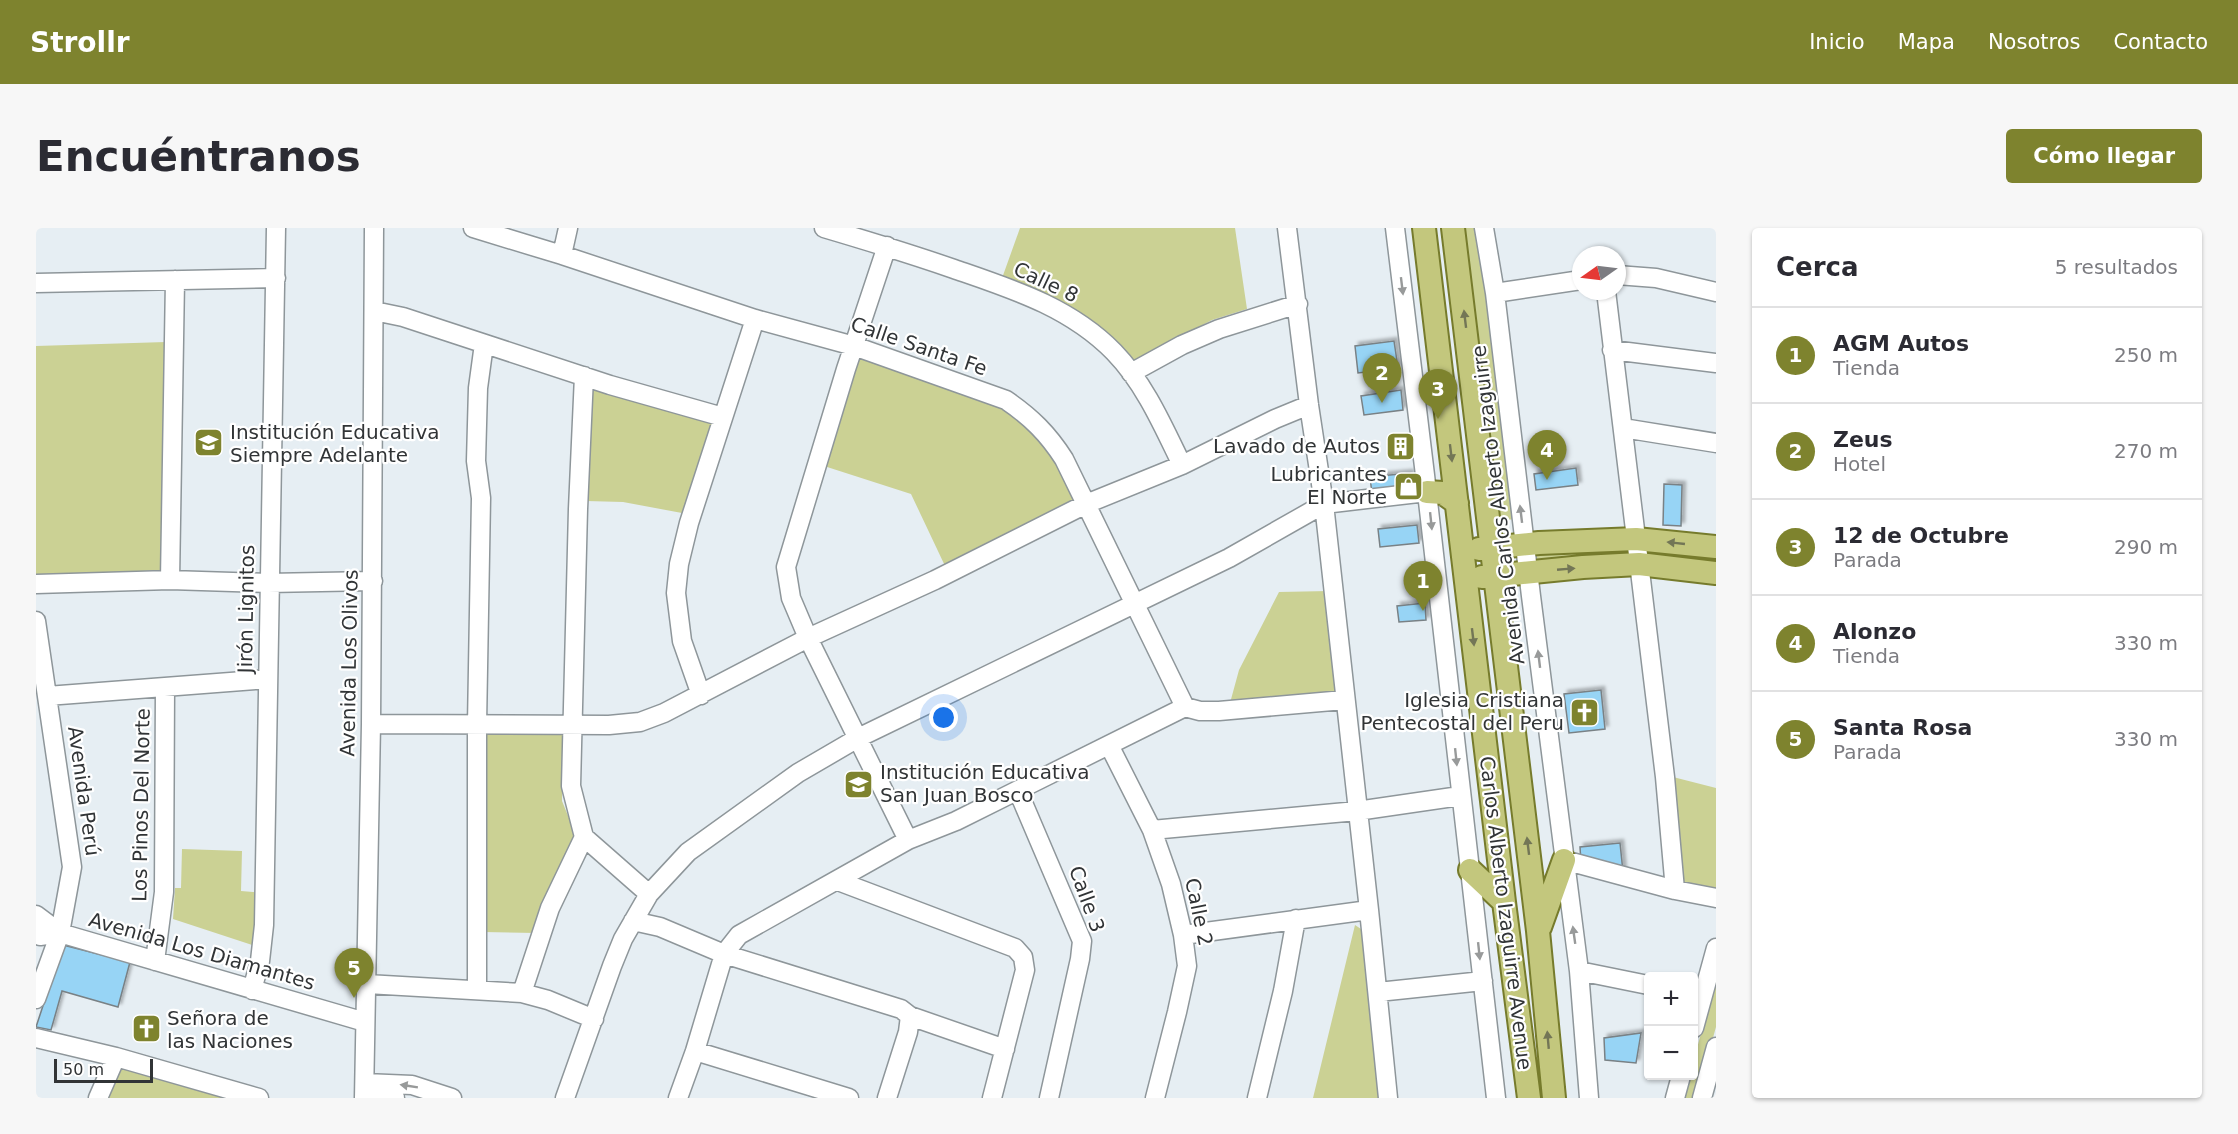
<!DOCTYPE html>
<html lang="es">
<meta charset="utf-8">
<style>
:root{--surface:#fff;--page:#f7f7f7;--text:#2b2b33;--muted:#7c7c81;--line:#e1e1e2;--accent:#7e832e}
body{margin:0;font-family:"DejaVu Sans",sans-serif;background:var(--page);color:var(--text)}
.controls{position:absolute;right:18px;bottom:18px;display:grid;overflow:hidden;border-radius:6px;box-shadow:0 2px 4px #0004}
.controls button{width:54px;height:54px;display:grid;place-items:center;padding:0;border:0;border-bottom:2px solid var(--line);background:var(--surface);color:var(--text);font:30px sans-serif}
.compass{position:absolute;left:1536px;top:18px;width:54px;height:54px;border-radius:50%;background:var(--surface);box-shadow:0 2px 4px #0004;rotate:256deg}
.scale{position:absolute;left:18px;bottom:15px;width:99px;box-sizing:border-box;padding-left:6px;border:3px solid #313436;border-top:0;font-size:16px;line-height:21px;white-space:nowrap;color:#313436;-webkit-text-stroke:4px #fff;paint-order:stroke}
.you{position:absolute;left:908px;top:490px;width:21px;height:21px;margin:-15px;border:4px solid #fff;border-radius:50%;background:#1a73e8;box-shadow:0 0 0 9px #1a73e833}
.badge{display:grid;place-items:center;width:39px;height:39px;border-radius:50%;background:var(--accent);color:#fff;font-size:20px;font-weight:700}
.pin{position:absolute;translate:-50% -50px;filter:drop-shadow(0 2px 3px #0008)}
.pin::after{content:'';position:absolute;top:32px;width:21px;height:18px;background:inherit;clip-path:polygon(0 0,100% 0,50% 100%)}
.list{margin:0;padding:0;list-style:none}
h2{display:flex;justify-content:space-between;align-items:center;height:78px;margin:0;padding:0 24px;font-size:26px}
h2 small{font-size:20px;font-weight:400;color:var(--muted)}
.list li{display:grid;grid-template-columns:39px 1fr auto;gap:18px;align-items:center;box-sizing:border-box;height:96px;padding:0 24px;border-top:2px solid var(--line)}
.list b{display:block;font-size:22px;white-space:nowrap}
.list p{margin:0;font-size:20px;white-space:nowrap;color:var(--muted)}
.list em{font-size:20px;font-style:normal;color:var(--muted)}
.map{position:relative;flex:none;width:1680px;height:870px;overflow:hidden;border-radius:6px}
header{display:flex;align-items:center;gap:36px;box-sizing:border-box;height:84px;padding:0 30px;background:var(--accent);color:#fff}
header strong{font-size:28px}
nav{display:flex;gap:33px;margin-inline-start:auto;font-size:21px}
.intro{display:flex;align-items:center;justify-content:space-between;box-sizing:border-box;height:144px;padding:0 36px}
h1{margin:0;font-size:42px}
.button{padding:15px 27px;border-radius:6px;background:var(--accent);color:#fff;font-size:21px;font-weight:700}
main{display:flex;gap:36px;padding:0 36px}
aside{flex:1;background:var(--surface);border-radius:6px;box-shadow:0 2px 4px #0004}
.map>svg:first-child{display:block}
</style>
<header>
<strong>Strollr</strong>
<nav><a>Inicio</a><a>Mapa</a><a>Nosotros</a><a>Contacto</a></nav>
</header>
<div class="intro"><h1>Encuéntranos</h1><a class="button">Cómo llegar</a></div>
<main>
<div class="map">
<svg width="1680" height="870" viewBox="0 0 1680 870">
<defs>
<filter id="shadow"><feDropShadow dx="3.5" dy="-3.5" stdDeviation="1.5" flood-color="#0004"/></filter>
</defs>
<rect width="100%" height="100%" fill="#e6eef3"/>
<path fill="#cbd194" d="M984,0H1199L1211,81L1176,92L1094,135L965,53Z
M1423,0H1442L1479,291L1461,293Z
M130,114L125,342L0,349V118Z
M820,129L962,176L981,186L1022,234L1043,275L910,340L875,266L788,238Z
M553,155L678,193L646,285L587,274L550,273Z
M1591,321L1589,328L1503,335L1497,332L1499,324Z
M1293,363L1302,466L1194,475L1203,442L1243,364Z
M447,505L527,506L526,573L541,610L500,705L447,704Z
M1637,549L1680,560V665L1647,657Z
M146,621L206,623L205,663L228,665L225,720L137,691L139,660H145Z
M1319,697L1328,703L1344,870H1277Z
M1680,751V799L1660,870H1647L1653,848H1658V831Z
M82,837L202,870H68Z"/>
<path fill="#97d4f5" stroke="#798185" stroke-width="1.5" filter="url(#shadow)" d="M1358,113L1362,140L1322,145L1319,118Z
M1365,162L1367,182L1328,187L1325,168Z
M1371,211L1372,223L1359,224L1357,213Z
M1540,240L1542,257L1500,262L1498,246Z
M1374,245L1376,262L1336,266L1334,249Z
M1628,256L1646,257L1645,298L1627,297Z
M1381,297L1383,315L1344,319L1342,301Z
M1389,375L1390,392L1363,394L1361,378Z
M1565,462L1569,501L1533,505L1528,466Z
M1584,615L1587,644L1545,635L1544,619Z
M27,717L94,734L82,779L26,763L15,802L0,799Z
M1605,805L1600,835L1569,832L1568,810Z"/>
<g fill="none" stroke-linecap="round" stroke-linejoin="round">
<defs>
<path id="minor" d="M437,0L526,27L719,91L818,118L970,172C995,189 1012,206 1028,231L1149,479
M788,0C832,13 875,26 918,41C976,61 1034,79 1078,124C1109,156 1127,198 1146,237
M1251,0L1273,177L1288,276L1333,682L1352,870
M1359,0L1389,247L1460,870
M1448,0L1459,65L1495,368L1543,743L1553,870
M851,18L810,141L750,339L755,370L772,410L872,612
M526,27L532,0
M1581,47L1620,50L1680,64
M0,55L240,50
M1570,63L1629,549L1639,662
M1459,65L1545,52
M338,83L367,89L574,157L687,189
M1576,122L1680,135
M1095,145L1146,117L1183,101L1262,76
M548,148L542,281L535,558L548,609L613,666
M1587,200L1680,215
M134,352L139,52
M0,356L134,352L232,355L337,353
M0,393L36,639L24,705L0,771
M665,467L646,413L640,365L643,336L653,295L719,91
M11,468L232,451
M335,496L573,497L604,494L628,485L772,410L899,352L1050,276L1146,237L1239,191L1273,177
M1073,517L1116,602L1135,656L1147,707L1151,738L1141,784L1119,870
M982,563L1046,713L1044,731L1013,870
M1116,602L1321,583L1424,568
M1528,632L1639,662L1680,670
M802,653L979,720L987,729L989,742L956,870
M0,687L24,705L329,794
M597,693L624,699L688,726L865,781L874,788L969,821
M0,706L4,708L24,705
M1147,707L1333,682
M119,733L128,664L129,459
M1543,743L1612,757
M331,756L486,765L512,772L558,791
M216,762L224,733L228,697L240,0
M441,762V497L445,270L440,233L442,160L448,116
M1342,764L1447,753
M486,765L514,680L548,609
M1658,800L1680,720
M0,810L80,829L223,870
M659,823L813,870
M329,855L376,857L416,870
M328,869L359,870
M62,870L80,829
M328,870L335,496L338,0
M529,870L576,738L587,711L613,666L652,624L762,545L822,510L1193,330L1288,276L1391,264
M642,870L659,823L688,726L703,707L872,612L920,593L1149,479L1164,483H1183L1308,472
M851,870L872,804L874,788
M1221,870L1247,763L1260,691
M1639,870L1645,848
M1666,870L1680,819"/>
<path id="major" d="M1388,0L1468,674L1493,870
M1417,0L1502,703L1518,870
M1391,264L1407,265L1421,275
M1443,321L1503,315L1600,311L1680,319
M1446,349L1547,339L1603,336L1680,345
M1434,642L1468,674
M1504,699L1528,632"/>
</defs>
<use href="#minor" stroke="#8e969a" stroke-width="21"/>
<use href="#major" stroke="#767b2c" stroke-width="26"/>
<use href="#minor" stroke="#fff" stroke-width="18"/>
<use href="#major" stroke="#c3c77d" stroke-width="22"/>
</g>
<defs><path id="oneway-solid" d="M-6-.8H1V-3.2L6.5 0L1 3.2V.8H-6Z" transform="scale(1.5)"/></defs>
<g fill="#989a9a">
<use href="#oneway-solid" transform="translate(1366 58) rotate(83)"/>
<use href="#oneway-solid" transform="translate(1485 286) rotate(-97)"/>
<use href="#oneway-solid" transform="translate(1395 293) rotate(84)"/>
<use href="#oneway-solid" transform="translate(1503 431) rotate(-97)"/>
<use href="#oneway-solid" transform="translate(1420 529) rotate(84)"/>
<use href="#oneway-solid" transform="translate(1538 707) rotate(-98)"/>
<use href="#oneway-solid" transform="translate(1443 723) rotate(84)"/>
<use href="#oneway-solid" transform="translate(373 858) rotate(-171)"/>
</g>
<g fill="#737656">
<use href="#oneway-solid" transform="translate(1429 91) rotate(-97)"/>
<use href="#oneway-solid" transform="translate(1415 225) rotate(83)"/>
<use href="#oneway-solid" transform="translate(1640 315) rotate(-174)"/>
<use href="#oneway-solid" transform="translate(1530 341) rotate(-5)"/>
<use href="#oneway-solid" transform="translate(1437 409) rotate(83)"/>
<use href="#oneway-solid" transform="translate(1492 618) rotate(-97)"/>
<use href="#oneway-solid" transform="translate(1512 812) rotate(-95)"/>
</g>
<defs>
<symbol id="school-square" viewBox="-11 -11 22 22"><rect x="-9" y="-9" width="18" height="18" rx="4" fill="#7e832e" stroke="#fff"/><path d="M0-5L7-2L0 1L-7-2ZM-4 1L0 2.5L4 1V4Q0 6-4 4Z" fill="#fff"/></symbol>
<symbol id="building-square" viewBox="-11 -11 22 22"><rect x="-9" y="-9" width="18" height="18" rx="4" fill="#7e832e" stroke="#fff"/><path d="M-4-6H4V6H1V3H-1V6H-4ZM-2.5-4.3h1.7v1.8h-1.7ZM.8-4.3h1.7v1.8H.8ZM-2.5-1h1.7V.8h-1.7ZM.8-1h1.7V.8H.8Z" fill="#fff"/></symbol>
<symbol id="shop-square" viewBox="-11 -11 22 22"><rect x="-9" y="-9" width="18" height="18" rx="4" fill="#7e832e" stroke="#fff"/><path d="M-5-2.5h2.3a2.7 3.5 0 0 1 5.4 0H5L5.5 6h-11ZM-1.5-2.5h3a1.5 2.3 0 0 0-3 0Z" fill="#fff"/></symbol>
<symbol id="church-square" viewBox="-11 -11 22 22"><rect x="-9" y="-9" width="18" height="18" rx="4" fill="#7e832e" stroke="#fff"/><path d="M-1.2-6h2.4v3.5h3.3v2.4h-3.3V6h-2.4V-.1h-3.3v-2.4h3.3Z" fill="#fff"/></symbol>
</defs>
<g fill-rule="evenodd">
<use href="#school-square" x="156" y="198" width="33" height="33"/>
<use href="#building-square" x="1348" y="202" width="33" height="33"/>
<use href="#shop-square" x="1356" y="242" width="33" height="33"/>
<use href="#church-square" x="1532" y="468" width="33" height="33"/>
<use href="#school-square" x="806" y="540" width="33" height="33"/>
<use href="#church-square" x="94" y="784" width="33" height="33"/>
</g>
<g text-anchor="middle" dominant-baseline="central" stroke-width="4.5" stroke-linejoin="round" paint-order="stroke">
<g font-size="20" fill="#313436" stroke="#fff">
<text transform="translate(1010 54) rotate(25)">Calle 8</text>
<text transform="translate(883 118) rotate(19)">Calle Santa Fe</text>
<text transform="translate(1462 277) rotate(-97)">Avenida Carlos Alberto Izaguirre</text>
<text transform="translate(210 381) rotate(-89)">Jirón Lignitos</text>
<text transform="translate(313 435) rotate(-89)">Avenida Los Olivos</text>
<text transform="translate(48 563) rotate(82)">Avenida Perú</text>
<text transform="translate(105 577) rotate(-89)">Los Pinos Del Norte</text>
<text transform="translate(1051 671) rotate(70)">Calle 3</text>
<text transform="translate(1163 684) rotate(78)">Calle 2</text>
<text transform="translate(1470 685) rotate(83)">Carlos Alberto Izaguirre Avenue</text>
<text transform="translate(166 723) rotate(16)">Avenida Los Diamantes</text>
</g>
<g font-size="20" fill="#313436" stroke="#fff" text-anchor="start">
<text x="194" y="204">Institución Educativa<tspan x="194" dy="23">Siempre Adelante</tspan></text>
<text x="1344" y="218" text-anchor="end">Lavado de Autos</text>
<text x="1351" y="246" text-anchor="end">Lubricantes<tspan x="1351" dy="23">El Norte</tspan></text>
<text x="1528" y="472" text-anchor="end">Iglesia Cristiana<tspan x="1528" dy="23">Pentecostal del Peru</tspan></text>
<text x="844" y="544">Institución Educativa<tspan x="844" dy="23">San Juan Bosco</tspan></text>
<text x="131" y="790">Señora de<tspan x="131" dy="23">las Naciones</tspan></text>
</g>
</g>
</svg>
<div class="controls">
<button>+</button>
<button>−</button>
</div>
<svg class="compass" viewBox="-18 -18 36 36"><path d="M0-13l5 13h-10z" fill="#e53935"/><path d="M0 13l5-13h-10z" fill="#7c7c81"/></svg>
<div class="scale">50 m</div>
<div class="you"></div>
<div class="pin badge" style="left:1387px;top:383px">1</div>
<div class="pin badge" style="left:1346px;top:175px">2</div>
<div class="pin badge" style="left:1402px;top:191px">3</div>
<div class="pin badge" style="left:1511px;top:252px">4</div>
<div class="pin badge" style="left:318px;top:770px">5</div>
</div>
<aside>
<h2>Cerca<small>5 resultados</small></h2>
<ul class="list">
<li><span class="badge">1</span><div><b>AGM Autos</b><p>Tienda</p></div><em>250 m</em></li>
<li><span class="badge">2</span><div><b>Zeus</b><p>Hotel</p></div><em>270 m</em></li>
<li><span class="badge">3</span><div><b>12 de Octubre</b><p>Parada</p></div><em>290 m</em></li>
<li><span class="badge">4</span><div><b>Alonzo</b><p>Tienda</p></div><em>330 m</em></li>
<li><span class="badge">5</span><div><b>Santa Rosa</b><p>Parada</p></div><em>330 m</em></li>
</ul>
</aside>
</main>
